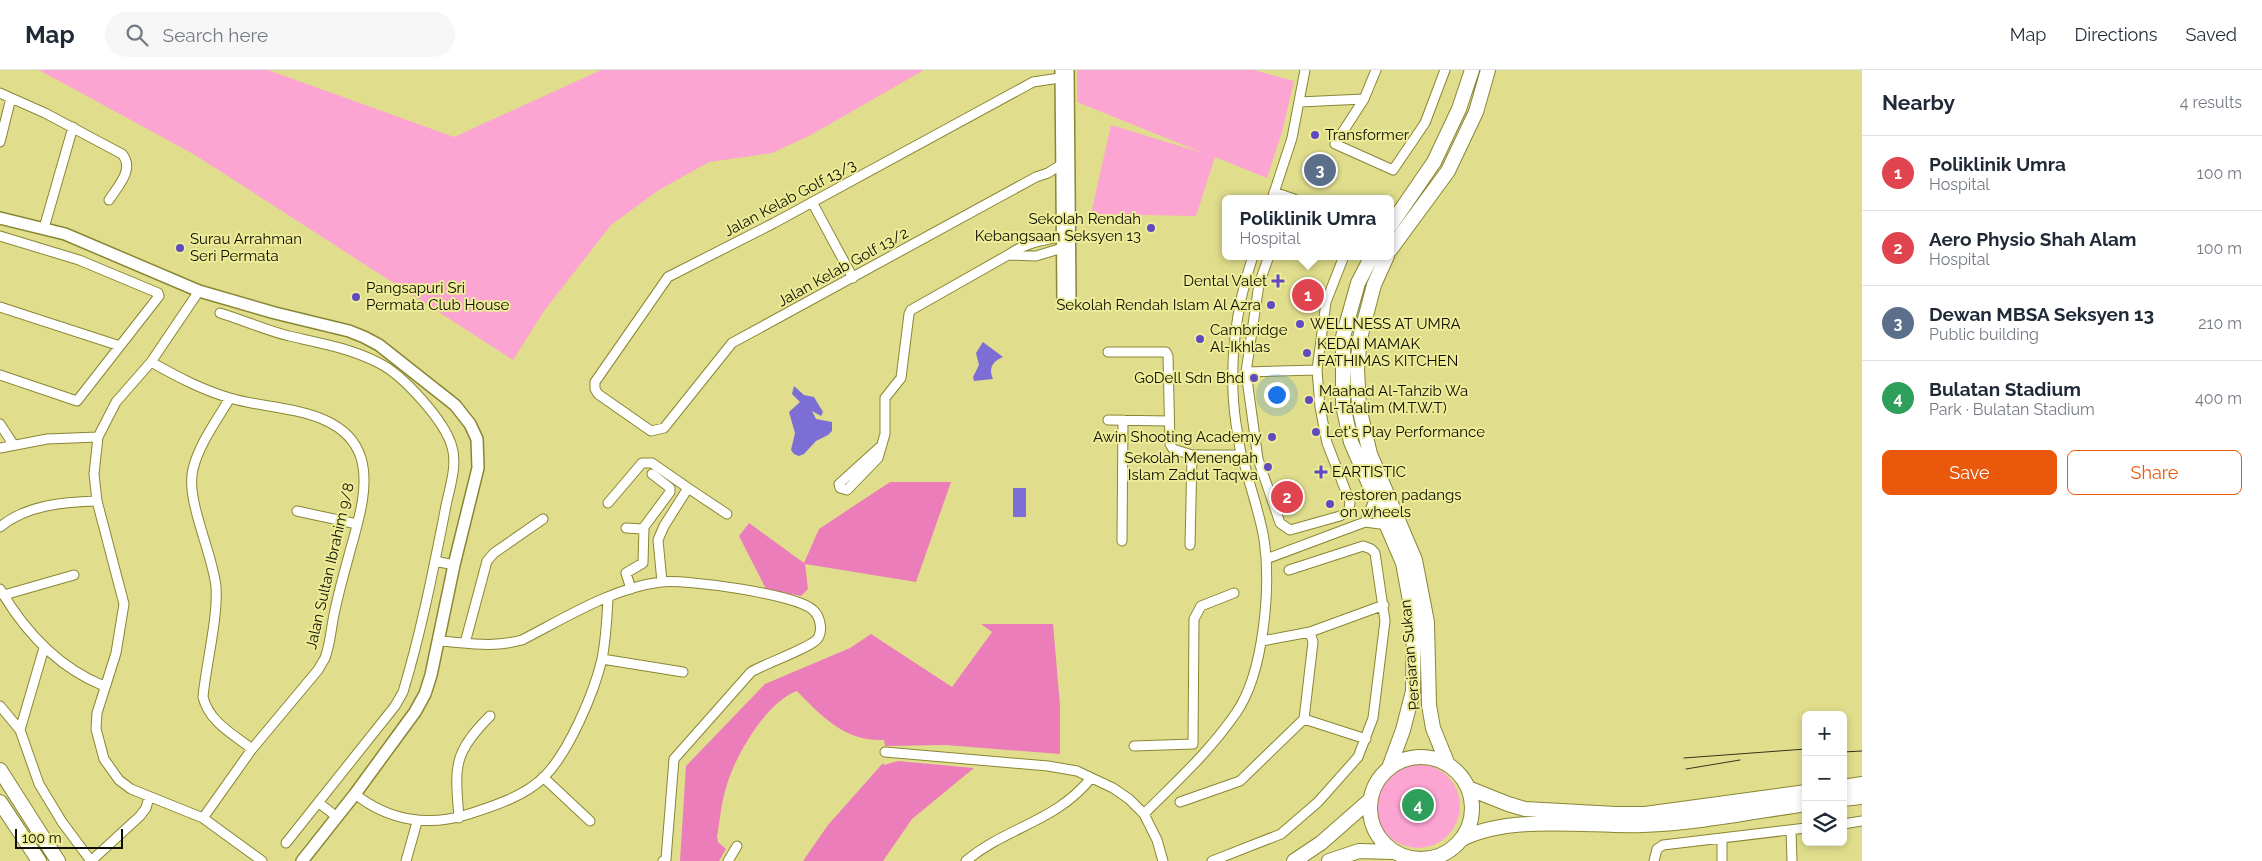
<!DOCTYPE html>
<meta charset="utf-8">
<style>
:root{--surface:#fff;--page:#f6f6f7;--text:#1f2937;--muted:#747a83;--line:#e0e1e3;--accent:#ea580c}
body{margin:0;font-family:Raleway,sans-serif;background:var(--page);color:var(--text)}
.controls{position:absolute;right:15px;bottom:15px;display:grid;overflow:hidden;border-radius:8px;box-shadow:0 2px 8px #0003}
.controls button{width:45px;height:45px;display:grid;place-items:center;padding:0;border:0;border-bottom:1px solid var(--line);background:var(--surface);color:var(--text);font:25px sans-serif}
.scale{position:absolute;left:15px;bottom:12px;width:108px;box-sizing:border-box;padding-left:5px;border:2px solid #0e0d00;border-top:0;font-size:14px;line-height:18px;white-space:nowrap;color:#0e0d00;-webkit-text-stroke:4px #edec98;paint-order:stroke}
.you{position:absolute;left:1276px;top:324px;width:18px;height:18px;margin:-12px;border:4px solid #fff;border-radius:50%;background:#1a73e8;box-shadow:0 0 0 8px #1a73e833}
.badge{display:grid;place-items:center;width:32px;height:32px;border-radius:50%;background:var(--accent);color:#fff;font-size:16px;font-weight:700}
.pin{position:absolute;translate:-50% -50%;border:2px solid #fff;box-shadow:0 1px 5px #0006}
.popup{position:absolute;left:1222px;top:125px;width:172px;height:65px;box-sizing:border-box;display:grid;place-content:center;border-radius:8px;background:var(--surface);filter:drop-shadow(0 1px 4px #0005);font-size:16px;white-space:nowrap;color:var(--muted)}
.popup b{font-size:19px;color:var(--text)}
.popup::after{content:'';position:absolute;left:50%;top:100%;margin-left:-10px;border:10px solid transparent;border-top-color:var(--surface)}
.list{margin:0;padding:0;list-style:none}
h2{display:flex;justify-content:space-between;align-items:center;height:65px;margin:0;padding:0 20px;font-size:21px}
h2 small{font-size:16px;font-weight:400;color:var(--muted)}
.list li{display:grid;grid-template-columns:32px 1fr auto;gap:15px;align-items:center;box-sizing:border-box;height:75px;padding:0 20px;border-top:1px solid var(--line)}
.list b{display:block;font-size:19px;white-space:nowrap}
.list p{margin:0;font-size:16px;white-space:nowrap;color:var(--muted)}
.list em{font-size:16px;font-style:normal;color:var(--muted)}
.actions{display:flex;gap:10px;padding:15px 20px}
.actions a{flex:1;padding:11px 0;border:1px solid var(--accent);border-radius:8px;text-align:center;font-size:18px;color:var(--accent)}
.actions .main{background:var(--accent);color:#fff}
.icon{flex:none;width:28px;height:28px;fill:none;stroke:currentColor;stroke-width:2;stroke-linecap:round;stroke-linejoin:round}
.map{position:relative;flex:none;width:1862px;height:791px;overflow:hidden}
header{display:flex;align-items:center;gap:30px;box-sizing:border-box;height:70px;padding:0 25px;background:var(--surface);border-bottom:1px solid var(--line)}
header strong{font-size:24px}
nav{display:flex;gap:28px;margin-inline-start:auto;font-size:18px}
.search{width:350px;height:45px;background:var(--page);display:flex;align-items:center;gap:12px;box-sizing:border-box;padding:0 18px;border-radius:28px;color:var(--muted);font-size:19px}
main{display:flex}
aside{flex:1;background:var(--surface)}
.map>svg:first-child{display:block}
</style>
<header>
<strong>Map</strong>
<div class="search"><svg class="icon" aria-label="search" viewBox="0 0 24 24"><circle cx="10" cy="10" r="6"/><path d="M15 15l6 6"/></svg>Search here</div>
<nav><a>Map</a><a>Directions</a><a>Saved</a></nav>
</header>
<main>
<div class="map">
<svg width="1862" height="791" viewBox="0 0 1862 791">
<rect width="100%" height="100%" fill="#e0de8c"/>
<path fill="#fca4d2" d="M39,0H268L454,67L601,0H924L809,66L772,83L709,92L659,120L611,155L544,241L513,290L195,85Z
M1077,0H1254L1294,11L1282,62L1267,108L1215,87L1196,146L1091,144L1111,55L1203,83L1077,32Z
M1376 736a42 42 0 1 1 84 0a42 42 0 1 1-84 0Z"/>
<path fill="#eb7eba" d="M890,412H951L916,512L805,494L808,519L801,526L766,519L739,466L749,453L804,493L819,459Z
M981,554H1053L1060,635V684L945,675L885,676L884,670C846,672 822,647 797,621C767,631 734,687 726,718C721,733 720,751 717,767L718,772L726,779L719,791H680L686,696L765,614L850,578L871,564L952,617L992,562Z
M898,691L974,698L912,749L883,791H803L828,755L883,693L884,695Z"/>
<path fill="#7c6ed4" d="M983,272L1003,287C993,291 988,298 993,309L974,311L973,307L979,295L976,283Z
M794,316L804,325L814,327L823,342L821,346L812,341L816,349L832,352V361L828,365L816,371L804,384L799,386L794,384L791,380L795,363L789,342L800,332L792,324Z
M1013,418H1026V447H1013Z"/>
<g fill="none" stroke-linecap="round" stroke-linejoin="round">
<defs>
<path id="minor" d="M1376,0L1364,29L1335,74L1393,100L1425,53L1445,0
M0,23L45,43L122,84C135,99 118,116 109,130
M1299,32L1364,29
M0,72L11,28
M1065,92L1048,103L1036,107L732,273L664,358L651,361L598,324L595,319V312L668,207L774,153L1033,12L1066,7
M1274,122L1294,129
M1272,129L1292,68L1305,0
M812,132L853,208
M44,158L73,57
M0,166L79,190L158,223L159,226L77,331L0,305
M1008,185L1036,186L1069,176
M1269,186L1259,214L1246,302L1258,389L1280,453L1290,460L1340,446L1349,440L1350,432L1327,373L1320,337L1317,300L1326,232L1344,186
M199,221L151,292L116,332L98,367L94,404L97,431L124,534L116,583L97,643L96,659L104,689L119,710L131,719L203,748L262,791
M0,237L120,276
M220,243C243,250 265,260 289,266C320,273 350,278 379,293C403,305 445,351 452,377C458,397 448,422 445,441C433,501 421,563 403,622L395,636L286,773
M1108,282H1166L1168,286L1170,374L1173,379L1192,385H1240
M151,292C176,306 202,320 230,328C272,341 345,336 361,388C370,418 357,455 349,485C344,503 339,521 335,540C331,556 331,572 325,588L318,600L252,679L203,748
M1246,302L1317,300
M230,328C217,350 199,374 193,399C185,429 213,484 216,517C218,549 206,594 203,627C209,652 233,664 252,679
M1108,350L1169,351
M0,354L13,374
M881,376L839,414L840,418L847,420L878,388L885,364V328L901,308L909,244L911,240L1008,185C1028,171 1045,170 1068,166
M0,378L47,369L98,367
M688,418L727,444
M608,433L642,393H652L688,418L664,456L658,470L662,512
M297,441L357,454
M1365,452L1375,428
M0,457C26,435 64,432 97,431
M626,458L643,459
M1122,471L1123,350
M1190,475L1192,385
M1266,489L1365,452L1388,455
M435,491L454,495
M0,519C25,562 57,597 104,616
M631,519L626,503L643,493L644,457L670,422V418L652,404
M4,525L74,505
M439,571C469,573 492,578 522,570C565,548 612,518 661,512C686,509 796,524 813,540C820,546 823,560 818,568C813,577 764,594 751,602L674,689L666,789L663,791
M1262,571L1310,562L1384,535
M465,573L487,491L494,483L543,449
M44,578L20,660L39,714L62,752L91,791
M602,589L683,602
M0,636L20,660
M1304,649L1366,669
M1193,674L1194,549L1201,536L1234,523
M1134,676L1193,674
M885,682L1048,696L1077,701L1113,718L1129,729L1144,744L1157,770L1163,791
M543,707L590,751
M355,724C389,751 429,757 469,744C494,736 525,726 544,707C569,682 594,623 602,589C606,569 607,548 608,528
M1180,732L1240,711L1304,649L1313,572L1310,562
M319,733L337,747
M1144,744C1176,712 1210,681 1236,643C1264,603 1271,517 1264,469C1260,445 1251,420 1245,396C1239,382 1239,369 1236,354C1228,299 1235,239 1253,186
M459,748C455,697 452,684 490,646
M1843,754L1862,751
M1791,760L1792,791
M1405,788L1407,791
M91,791L140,746L146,738L149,727
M406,791L417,752
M728,791L737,776
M966,791C1006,757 1056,752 1091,708
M1212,791L1281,764L1318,732L1358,687L1373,648L1385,551L1375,483L1371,479L1363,476L1289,500
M1436,791L1438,787
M1654,791L1657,779L1663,775L1806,758
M1722,791V768"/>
<path id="tertiary" d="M1061,0L1063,230H1070L1068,0
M0,148L65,164L199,221L275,243L349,261L364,267L379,275L455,335L470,354L477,369L478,398L454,495L431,605L425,624L415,642L355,724L302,791"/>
<path id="primary" d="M1390,156L1434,92L1459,39L1472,0
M1390,180L1448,101L1476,42L1488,0
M1372,186L1358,213L1343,267V335L1351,372L1403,493L1414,552L1413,621L1403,660L1389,698
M1387,186L1374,215L1360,268L1357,299L1359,337L1370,384L1415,490L1427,552L1429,635L1433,658L1448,695
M1370 738a51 51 0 1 1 102 0a51 51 0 1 1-102 0Z
M0,700L58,791
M1843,717L1862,714
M1468,718L1508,734L1525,739L1616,744H1645L1806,722
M1843,729L1862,727
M0,732L39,791
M1462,769C1511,744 1589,757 1643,755C1697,753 1752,742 1806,734
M1294,791L1321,773L1370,730
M1329,791L1359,781L1395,782"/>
</defs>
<use href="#minor" stroke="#898634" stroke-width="11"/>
<use href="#tertiary" stroke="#898634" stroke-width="14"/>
<use href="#primary" stroke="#898634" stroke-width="16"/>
<use href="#minor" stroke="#fff" stroke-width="9"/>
<use href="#tertiary" stroke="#fff" stroke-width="11"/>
<use href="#primary" stroke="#fff" stroke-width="14"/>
<path stroke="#34331a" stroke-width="1" d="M1843,682L1862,681
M1684,688L1806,679
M1686,699L1740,690"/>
</g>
<g fill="#6149c1" stroke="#edec98" stroke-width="2">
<circle cx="1315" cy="65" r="5"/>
<circle cx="1151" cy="158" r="5"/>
<circle cx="180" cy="178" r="5"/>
<path d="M1275.5 203.5h5v5h5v5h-5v5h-5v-5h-5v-5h5z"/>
<circle cx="356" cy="227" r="5"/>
<circle cx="1271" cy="235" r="5"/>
<circle cx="1300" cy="254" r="5"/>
<circle cx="1200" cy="269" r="5"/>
<circle cx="1307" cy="283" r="5"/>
<circle cx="1254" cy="308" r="5"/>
<circle cx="1309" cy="330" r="5"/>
<circle cx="1316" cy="362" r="5"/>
<circle cx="1272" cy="367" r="5"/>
<circle cx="1268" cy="397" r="5"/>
<path d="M1318.5 394.5h5v5h5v5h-5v5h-5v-5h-5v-5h5z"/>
<circle cx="1330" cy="434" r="5"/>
</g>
<g text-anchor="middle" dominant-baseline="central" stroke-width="4" stroke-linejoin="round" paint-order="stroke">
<g font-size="15" fill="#0e0d00" stroke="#edec98" text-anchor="start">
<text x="1325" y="65">Transformer</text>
<text x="1141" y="149" text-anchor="end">Sekolah Rendah<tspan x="1141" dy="17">Kebangsaan Seksyen 13</tspan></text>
<text x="190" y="169">Surau Arrahman<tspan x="190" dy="17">Seri Permata</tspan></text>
<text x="1267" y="211" text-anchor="end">Dental Valet</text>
<text x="366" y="218">Pangsapuri Sri<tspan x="366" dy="17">Permata Club House</tspan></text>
<text x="1261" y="235" text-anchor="end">Sekolah Rendah Islam Al Azra</text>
<text x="1310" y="254">WELLNESS AT UMRA</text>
<text x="1210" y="260">Cambridge<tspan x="1210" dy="17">Al-Ikhlas</tspan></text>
<text x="1317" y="274">KEDAI MAMAK<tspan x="1317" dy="17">FATHIMAS KITCHEN</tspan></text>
<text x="1244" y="308" text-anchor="end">GoDell Sdn Bhd</text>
<text x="1319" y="321">Maahad Al-Tahzib Wa<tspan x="1319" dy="17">Al-Ta’alim (M.T.W.T)</tspan></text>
<text x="1326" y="362">Let's Play Performance</text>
<text x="1262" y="367" text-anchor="end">Awin Shooting Academy</text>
<text x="1258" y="388" text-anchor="end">Sekolah Menengah<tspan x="1258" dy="17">Islam Zadut Taqwa</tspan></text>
<text x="1332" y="402">EARTISTIC</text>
<text x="1340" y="425">restoren padangs<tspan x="1340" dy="17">on wheels</tspan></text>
</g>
<g font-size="15" fill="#0e0d00" stroke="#edec98">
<text transform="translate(790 128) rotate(-28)">Jalan Kelab Golf 13/3</text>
<text transform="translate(843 197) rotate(-29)">Jalan Kelab Golf 13/2</text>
<text transform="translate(330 496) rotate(-77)">Jalan Sultan Ibrahim 9/8</text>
<text transform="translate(1410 585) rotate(-95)">Persiaran Sukan</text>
</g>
</g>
</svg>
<div class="controls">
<button>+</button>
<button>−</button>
<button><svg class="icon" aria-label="layers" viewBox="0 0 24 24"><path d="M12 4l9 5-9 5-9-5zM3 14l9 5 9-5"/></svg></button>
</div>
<div class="scale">100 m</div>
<div class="you"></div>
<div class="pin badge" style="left:1308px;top:225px;background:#e0444e">1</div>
<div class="popup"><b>Poliklinik Umra</b>Hospital</div>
<div class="pin badge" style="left:1287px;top:427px;background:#e0444e">2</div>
<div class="pin badge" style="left:1320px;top:100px;background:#5c6f8a">3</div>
<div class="pin badge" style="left:1418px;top:735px;background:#2e9e5b">4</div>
</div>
<aside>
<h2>Nearby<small>4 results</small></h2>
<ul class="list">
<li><span class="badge" style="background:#e0444e">1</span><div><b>Poliklinik Umra</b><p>Hospital</p></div><em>100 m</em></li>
<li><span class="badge" style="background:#e0444e">2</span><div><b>Aero Physio Shah Alam</b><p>Hospital</p></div><em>100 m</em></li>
<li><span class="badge" style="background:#5c6f8a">3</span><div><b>Dewan MBSA Seksyen 13</b><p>Public building</p></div><em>210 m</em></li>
<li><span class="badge" style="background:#2e9e5b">4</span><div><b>Bulatan Stadium</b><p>Park · Bulatan Stadium</p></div><em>400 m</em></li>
</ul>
<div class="actions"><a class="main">Save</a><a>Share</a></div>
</aside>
</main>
